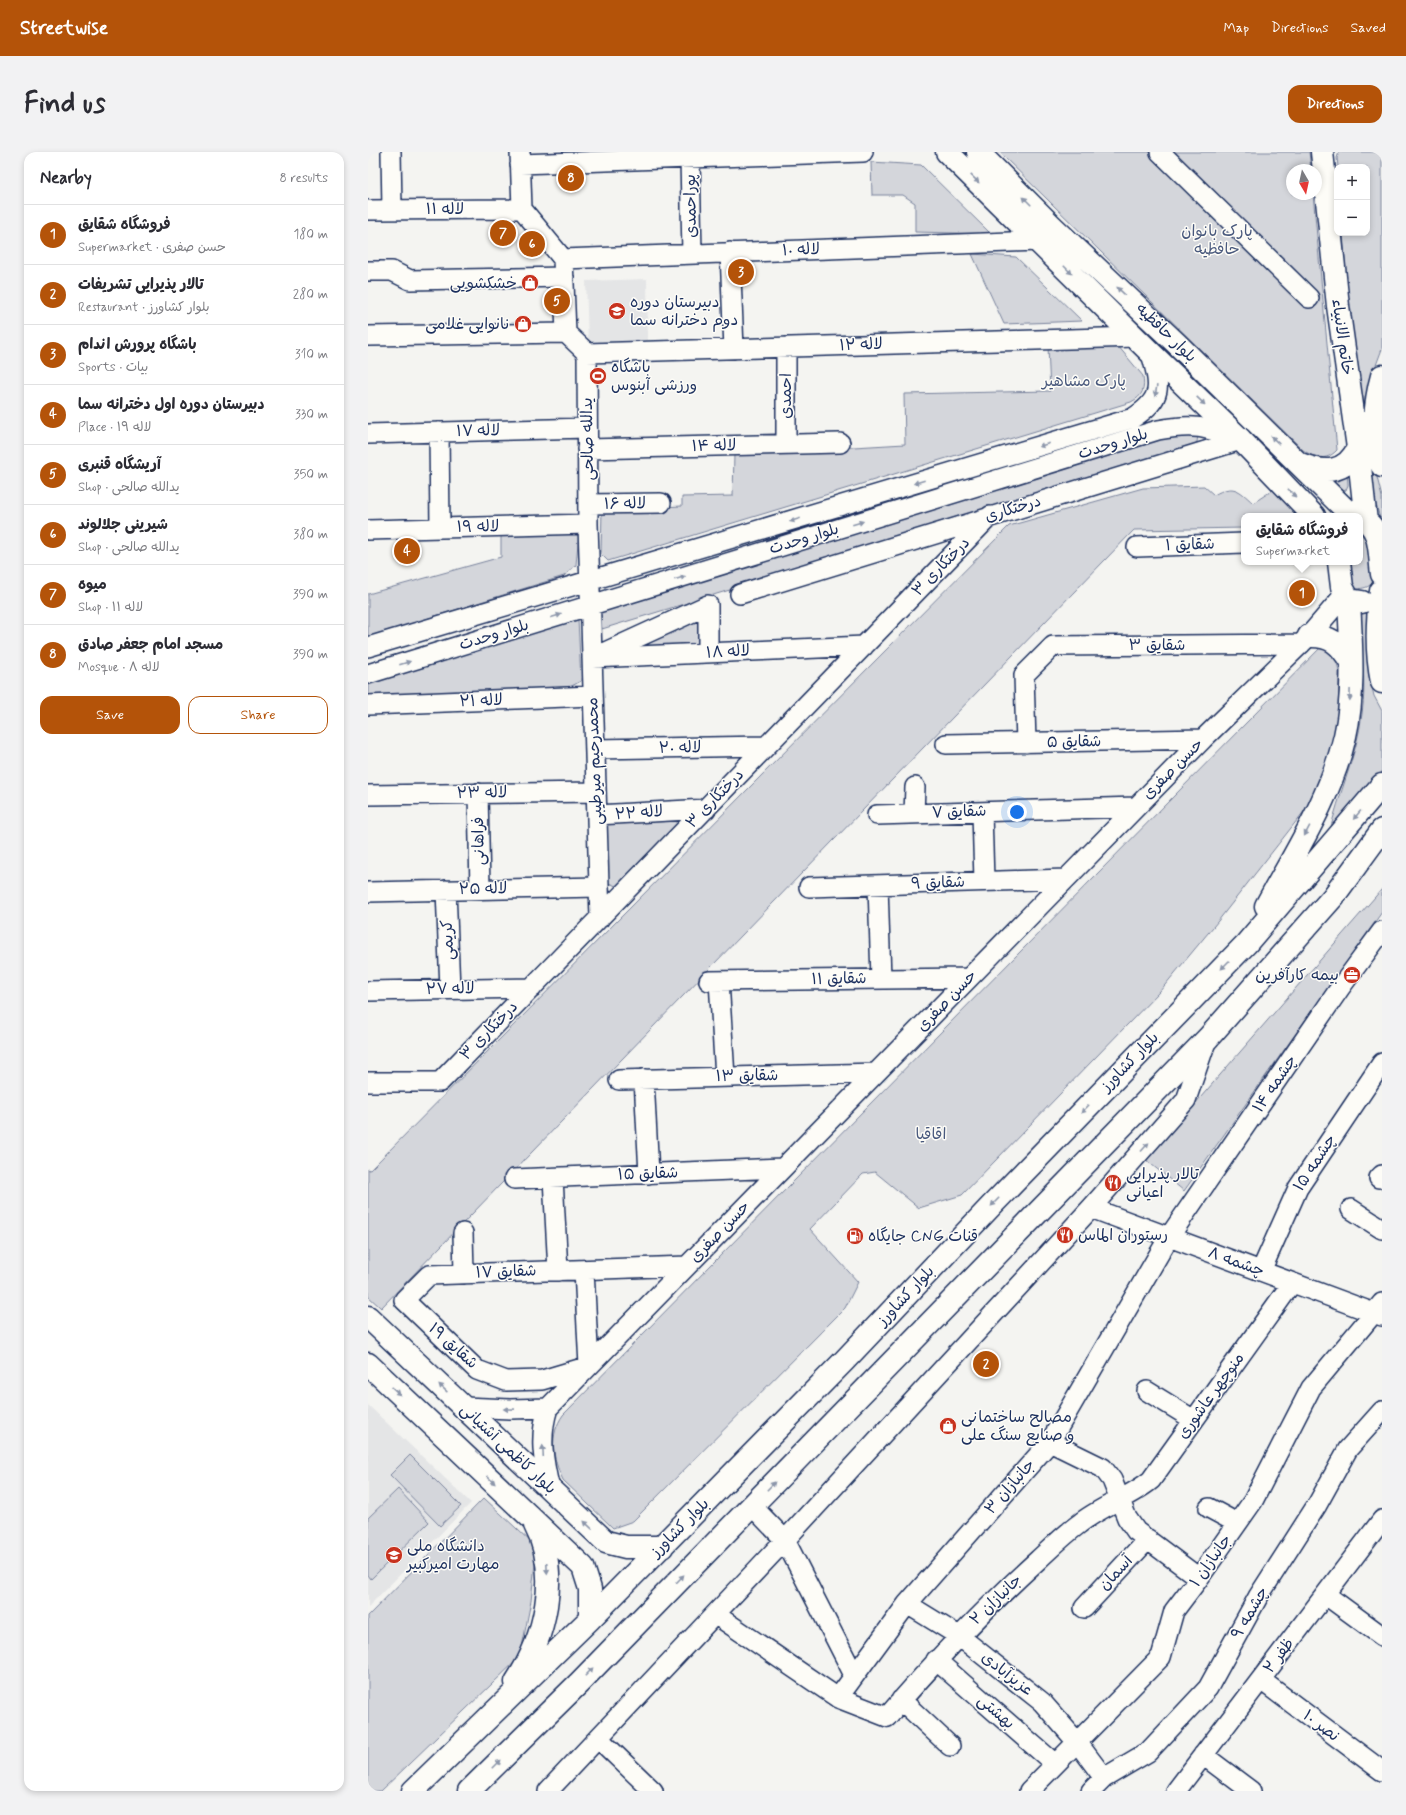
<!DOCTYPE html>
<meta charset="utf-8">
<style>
:root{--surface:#fff;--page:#f2f2f3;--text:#2b2b33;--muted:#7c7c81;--line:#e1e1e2;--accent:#b45309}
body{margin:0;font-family:Mynerve,"Playpen Sans Arabic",sans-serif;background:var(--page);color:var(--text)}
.controls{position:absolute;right:12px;top:12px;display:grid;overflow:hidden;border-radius:8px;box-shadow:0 2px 6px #0003}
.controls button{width:36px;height:36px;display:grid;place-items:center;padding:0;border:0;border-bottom:1px solid var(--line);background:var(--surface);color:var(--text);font:20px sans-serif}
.compass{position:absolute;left:918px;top:12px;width:36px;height:36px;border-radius:50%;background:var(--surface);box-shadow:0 2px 6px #0003;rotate:171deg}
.you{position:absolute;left:649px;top:660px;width:14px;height:14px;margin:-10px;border:3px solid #fff;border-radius:50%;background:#1a73e8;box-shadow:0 0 0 6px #1a73e833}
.badge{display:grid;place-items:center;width:26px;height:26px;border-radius:50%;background:var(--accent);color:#fff;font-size:13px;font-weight:700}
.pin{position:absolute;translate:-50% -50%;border:2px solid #fff;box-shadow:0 1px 4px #0006}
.popup{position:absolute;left:873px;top:361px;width:122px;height:52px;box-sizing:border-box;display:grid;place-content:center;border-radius:8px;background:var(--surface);filter:drop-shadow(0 1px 3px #0005);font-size:13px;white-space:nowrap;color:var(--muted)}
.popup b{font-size:15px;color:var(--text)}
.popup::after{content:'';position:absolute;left:50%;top:100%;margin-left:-8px;border:8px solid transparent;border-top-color:var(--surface)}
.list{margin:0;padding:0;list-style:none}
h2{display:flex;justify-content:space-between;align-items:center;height:52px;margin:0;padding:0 16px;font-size:17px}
h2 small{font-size:13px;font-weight:400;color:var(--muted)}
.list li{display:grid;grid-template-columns:26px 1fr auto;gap:12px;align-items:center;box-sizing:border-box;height:60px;padding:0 16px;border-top:1px solid var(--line)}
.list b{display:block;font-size:15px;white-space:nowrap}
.list p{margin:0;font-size:13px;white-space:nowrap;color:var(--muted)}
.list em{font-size:13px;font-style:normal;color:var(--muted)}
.actions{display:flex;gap:8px;padding:12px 16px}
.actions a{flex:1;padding:9px 0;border:1px solid var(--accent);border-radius:12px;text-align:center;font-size:14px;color:var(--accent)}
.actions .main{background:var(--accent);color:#fff}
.map{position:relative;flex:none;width:1014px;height:1639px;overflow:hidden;border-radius:12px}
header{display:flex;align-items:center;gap:24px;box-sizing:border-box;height:56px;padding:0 20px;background:var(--accent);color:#fff}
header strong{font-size:19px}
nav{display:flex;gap:22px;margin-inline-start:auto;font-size:14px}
.intro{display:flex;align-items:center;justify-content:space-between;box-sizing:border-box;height:96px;padding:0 24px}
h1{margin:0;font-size:28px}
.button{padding:10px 18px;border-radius:12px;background:var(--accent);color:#fff;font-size:14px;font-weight:700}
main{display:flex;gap:24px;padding:0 24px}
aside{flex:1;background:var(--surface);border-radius:12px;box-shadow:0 2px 6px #0003}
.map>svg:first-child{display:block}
</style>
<header>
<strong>Streetwise</strong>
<nav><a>Map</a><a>Directions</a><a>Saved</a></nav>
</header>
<div class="intro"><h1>Find us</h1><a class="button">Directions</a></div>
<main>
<aside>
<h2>Nearby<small>8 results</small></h2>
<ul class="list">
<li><span class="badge">1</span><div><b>فروشگاه شقایق</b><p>Supermarket · حسن صفری</p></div><em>180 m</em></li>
<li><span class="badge">2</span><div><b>تالار پذیرایی تشریفات</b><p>Restaurant · بلوار کشاورز</p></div><em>280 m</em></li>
<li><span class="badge">3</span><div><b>باشگاه پرورش اندام</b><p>Sports · بیات</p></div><em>310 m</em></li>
<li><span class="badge">4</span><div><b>دبیرستان دوره اول دخترانه سما</b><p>Place · لاله ۱۹</p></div><em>330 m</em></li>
<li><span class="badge">5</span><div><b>آریشگاه قنبری</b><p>Shop · یدالله صالحی</p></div><em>350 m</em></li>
<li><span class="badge">6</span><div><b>شیرینی جلالوند</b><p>Shop · یدالله صالحی</p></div><em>380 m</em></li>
<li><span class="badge">7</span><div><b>میوه</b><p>Shop · لاله ۱۱</p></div><em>390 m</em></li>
<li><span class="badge">8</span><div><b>مسجد امام جعفر صادق</b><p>Mosque · لاله ۸</p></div><em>390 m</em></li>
</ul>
<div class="actions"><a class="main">Save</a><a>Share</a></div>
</aside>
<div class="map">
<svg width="1014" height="1639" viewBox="0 0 1014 1639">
<rect width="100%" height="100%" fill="#f4f4f1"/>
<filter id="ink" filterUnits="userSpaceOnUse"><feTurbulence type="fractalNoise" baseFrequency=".025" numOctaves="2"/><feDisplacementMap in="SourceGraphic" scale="8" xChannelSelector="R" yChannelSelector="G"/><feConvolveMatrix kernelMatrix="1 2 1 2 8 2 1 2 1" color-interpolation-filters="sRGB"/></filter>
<g filter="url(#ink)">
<path fill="#e4e5e6" d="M279,127L280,189L220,190L218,129Z
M0,1253L103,1351L0,1455Z"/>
<path fill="#d4d6db" stroke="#78829c" d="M631,0H941L943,18H924V42H945L969,298C958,310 947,306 935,298Z
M971,0H1014V197L1001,232V294L1014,345V373L1002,332L980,147L975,81H999V15H970L969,6Z
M503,10L553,13L623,82L547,80V51L535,43H504Z
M604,102L648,105L714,169L636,172Z
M750,194L775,224C777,237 775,244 763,250L240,409L233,402L234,358L314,354V345L365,344L366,302L537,292L536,242L682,239L680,195Z
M797,282L830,283L829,290L822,296L804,303L234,477L231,463L242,453Z
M979,320L980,333L978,338L973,340L961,334L965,326Z
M836,334L846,343C865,332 870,337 885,351L905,338L931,364H876V376L766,378L13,1156L0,1144V1017L2,1018L641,374L775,336Z
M133,379L211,380L208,413L196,424L0,485V442L133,405Z
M992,382L999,387C1001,396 1008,424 1004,431C1000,436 995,436 989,437L983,432L978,410H992Z
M1003,457L1000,498L1001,523L1006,544L1014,559V620L961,683C970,642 989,604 994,562C999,529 993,496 988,464Z
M332,465V493L276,495L275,491Z
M210,467L213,529L200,536L0,543V526Z
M958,490L968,507L971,519L970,573L967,597L941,653L850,769L792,839L594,1043L551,1056L507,1020L495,1022L442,1077L490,1130L477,1156L265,1369L245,1376L195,1328C184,1306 181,1283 195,1263Z
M317,668L248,734L238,730L235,670Z
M1014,737V760L816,1039L778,1008Z
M42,1303L93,1354L72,1374L22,1323Z
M30,1337L61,1370L3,1427L0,1423V1366Z
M116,1346L165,1392L167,1411L163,1449L152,1505L13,1639H0V1464Z"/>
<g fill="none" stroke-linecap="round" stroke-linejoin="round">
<defs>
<path id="minor" d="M23,0L24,58
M152,0L154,57L195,107L198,181L219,201L220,372L232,766
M792,0L941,146
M322,6L324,102
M152,12L495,0
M0,58L154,57
M362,100L366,197
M195,107L671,89
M0,119H24L42,128L196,125
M0,184L198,181
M418,195V292
M219,201L768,185
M71,280L72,376
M0,282L219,276
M219,297L472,291
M220,352L293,351
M0,378L220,372
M769,395L876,391
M372,442L873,288
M0,495L765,266C796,246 792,234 783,201
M233,502L340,453V501
M224,506L496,494
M0,522L790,278C826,271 837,275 871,287
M0,553L225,544
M658,591L656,523L685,494L933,492
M578,592L835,587
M227,597L398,594
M110,641L112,737
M0,643L228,640
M614,660L616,729
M546,662L547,635
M229,663L338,657
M509,663L768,655
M510,733L513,827
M441,735L698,727
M78,738L82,837
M0,740L231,735
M341,829L601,826
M351,829L357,925
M0,839L164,836
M276,927L281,1022
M251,928L508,921
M0,930H72L622,364
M185,1026L190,1119
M1011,1026L1014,1023
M146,1027L414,1016
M723,1056L1014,1164
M983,1057L1014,1077
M95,1081L96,1122
M216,1118L221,1214L174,1228L138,1229L109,1218L36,1148L61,1123L319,1114
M893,1119L930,1036L1014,911
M779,1239L826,1268
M96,1255L142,1257L180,1256
M682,1290L735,1316L744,1328L759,1366L768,1379L831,1426
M182,1337C175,1309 171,1284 180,1256L835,587L941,484L977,442
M384,1354L417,1388L486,1523
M841,1356L869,1371
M958,1443L1014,1484
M539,1452L591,1484L674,1550L709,1590L736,1626
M716,1456L780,1387
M348,1463L470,1546L519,1565C566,1510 616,1457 670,1408C683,1396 696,1383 711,1372C733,1354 761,1346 783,1328L924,1131
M568,1508L687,1612
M893,1528L1014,1619
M470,1546L539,1452L682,1290L801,1085L972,836L1014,779
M533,1548L582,1594
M230,1586L285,1639
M835,1603L883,1639
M180,1639L417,1388L723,1056L818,948L839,887
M661,1639L793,1505L806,1459L831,1426L885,1349L943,1236L1014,1151
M723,1639L736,1626L780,1600L840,1536L890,1445L949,1353L980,1297L1014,1259
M808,1639L1014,1368"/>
<path id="major" d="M579,0L783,201L873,288L946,364
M610,0L684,74L809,192L984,364
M954,0L970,154L990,296L998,370
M1014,224C1007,248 1003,290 1014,314
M932,312C955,321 977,323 990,296
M992,367C1014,373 1011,403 1014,422
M971,410L974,435L981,448L994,450
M1013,439C1009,468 1008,501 1014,530
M941,484C963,483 972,492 983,510
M898,754C928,699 963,645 977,584C987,540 983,492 981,448
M0,1165L238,1390L258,1395H294
M0,1212L215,1415L222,1437V1467
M148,1530C177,1486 193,1422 167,1373
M45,1639L222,1467L476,1209L625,1052L878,792L1014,633
M101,1639L211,1531L840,886L965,745L1014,678"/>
</defs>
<use href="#minor" stroke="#1b2f5e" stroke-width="22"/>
<use href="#major" stroke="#1b2f5e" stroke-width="25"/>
<use href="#minor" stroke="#fdfcf7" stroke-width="19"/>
<use href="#major" stroke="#fdfcf7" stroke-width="22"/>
</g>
<defs><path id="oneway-solid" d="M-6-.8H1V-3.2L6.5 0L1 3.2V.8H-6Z"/></defs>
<g fill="#8c96aa">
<use href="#oneway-solid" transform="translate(607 27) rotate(44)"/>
<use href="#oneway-solid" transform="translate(659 49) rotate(-135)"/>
<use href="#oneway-solid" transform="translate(700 118) rotate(45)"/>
<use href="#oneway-solid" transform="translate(753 139) rotate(-137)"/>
<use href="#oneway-solid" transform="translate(788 239) rotate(99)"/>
<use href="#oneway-solid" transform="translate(833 249) rotate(44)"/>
<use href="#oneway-solid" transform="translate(907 288) rotate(-136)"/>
<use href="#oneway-solid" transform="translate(676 293) rotate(163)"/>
<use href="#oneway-solid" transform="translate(551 330) rotate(163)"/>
<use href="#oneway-solid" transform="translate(924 341) rotate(46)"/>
<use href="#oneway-solid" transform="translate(427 368) rotate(163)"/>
<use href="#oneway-solid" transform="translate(490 371) rotate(-17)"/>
<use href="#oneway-solid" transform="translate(312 426) rotate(-17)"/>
<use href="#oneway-solid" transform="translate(188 464) rotate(-17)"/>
<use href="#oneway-solid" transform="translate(37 511) rotate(-17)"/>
<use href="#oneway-solid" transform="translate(982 543) rotate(91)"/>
<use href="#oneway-solid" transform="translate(989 663) rotate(130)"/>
<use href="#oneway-solid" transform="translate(939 679) rotate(118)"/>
<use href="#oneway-solid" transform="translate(857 813) rotate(134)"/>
<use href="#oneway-solid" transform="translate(717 957) rotate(134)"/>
<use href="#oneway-solid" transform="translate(777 995) rotate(-48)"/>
<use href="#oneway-solid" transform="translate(627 1050) rotate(134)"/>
<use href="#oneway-solid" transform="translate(75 1236) rotate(-137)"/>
<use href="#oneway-solid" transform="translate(28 1239) rotate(43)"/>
<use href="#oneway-solid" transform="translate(141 1257) rotate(-179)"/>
<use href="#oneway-solid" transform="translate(175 1299) rotate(-93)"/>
<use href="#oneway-solid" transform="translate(123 1328) rotate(43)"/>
<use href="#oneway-solid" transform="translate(403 1334) rotate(-46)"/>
<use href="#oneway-solid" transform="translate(220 1373) rotate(-137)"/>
<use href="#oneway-solid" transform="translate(179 1416) rotate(87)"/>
<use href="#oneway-solid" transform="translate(312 1427) rotate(-46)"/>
<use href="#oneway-solid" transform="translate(221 1520) rotate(-46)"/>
<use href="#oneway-solid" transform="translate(129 1612) rotate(-45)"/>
</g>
</g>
<defs>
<symbol id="shop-disc" viewBox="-11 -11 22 22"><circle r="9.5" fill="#c8321e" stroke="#fdfcf7"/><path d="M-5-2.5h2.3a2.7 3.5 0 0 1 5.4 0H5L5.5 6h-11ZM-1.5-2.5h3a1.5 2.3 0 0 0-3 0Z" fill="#fff"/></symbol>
<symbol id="school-disc" viewBox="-11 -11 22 22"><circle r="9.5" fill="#c8321e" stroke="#fdfcf7"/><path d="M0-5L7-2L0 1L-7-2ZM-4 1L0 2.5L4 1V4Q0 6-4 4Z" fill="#fff"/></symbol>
<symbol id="stadium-disc" viewBox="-11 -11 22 22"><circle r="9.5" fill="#c8321e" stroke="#fdfcf7"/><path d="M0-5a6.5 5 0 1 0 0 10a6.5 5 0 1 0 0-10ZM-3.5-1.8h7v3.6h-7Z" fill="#fff"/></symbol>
<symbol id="office-disc" viewBox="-11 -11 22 22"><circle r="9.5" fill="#c8321e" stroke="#fdfcf7"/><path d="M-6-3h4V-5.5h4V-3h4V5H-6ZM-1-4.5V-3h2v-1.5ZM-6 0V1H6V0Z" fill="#fff"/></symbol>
<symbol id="restaurant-disc" viewBox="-11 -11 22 22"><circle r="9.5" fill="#c8321e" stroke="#fdfcf7"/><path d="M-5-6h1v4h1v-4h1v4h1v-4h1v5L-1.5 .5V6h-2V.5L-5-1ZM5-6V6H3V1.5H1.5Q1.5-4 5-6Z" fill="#fff"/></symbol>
<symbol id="fuel-disc" viewBox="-11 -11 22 22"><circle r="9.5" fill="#c8321e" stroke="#fdfcf7"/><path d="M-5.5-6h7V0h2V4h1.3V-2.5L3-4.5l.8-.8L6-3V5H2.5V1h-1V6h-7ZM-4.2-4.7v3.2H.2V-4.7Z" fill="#fff"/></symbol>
<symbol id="university-disc" viewBox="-11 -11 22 22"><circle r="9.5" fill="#c8321e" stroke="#fdfcf7"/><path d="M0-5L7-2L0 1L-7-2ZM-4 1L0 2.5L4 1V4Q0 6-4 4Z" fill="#fff"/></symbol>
</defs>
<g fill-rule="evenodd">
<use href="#shop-disc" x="152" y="121" width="20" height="20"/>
<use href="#school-disc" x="239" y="149" width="20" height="20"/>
<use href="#shop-disc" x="145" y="162" width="20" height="20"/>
<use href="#stadium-disc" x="220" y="214" width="20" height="20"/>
<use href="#office-disc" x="974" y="813" width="20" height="20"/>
<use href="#restaurant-disc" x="735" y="1021" width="20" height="20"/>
<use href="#restaurant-disc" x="687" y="1073" width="20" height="20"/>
<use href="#fuel-disc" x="477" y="1074" width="20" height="20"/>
<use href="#shop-disc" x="570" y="1264" width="20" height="20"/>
<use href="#university-disc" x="16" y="1393" width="20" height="20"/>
</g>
<g text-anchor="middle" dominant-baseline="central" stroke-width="3" stroke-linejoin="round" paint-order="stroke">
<g font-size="16" fill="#1b2f5e" stroke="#fdfcf7">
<text transform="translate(323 54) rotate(-91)">پوراحمدی</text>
<text x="77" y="57">لاله ۱۱</text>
<text transform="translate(433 98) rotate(-2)">لاله ۱۰</text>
<text transform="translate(798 181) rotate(44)">بلوار حافظیه</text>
<text transform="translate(974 185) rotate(82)">خاتم الانبیاء</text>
<text transform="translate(493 193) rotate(-2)">لاله ۱۲</text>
<text transform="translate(418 244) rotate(-90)">احمدی</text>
<text transform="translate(110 279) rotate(-1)">لاله ۱۷</text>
<text transform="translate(220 287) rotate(-91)">یدالله صالحی</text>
<text transform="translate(745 292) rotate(-17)">بلوار وحدت</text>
<text transform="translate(346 294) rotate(-1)">لاله ۱۴</text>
<text transform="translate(257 352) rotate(-1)">لاله ۱۶</text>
<text transform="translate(645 357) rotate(-17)">درختکاری</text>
<text transform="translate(110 375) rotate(-1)">لاله ۱۹</text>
<text transform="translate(436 387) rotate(-17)">بلوار وحدت</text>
<text transform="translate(822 393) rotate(-2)">شقایق ۱</text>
<text transform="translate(573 415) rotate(-46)">درختکاری ۳</text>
<text transform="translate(126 483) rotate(-17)">بلوار وحدت</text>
<text x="789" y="493">شقایق ۳</text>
<text transform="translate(360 500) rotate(-3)">لاله ۱۸</text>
<text transform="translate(113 549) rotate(-2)">لاله ۲۱</text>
<text transform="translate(706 590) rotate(-1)">شقایق ۵</text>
<text transform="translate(312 596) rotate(-1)">لاله ۲۰</text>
<text transform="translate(227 609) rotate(-92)">محمدرحیم میرطیبی</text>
<text transform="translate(805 617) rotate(-45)">حسن صفری</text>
<text transform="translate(114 641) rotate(-1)">لاله ۲۳</text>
<text transform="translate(347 647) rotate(-46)">درختکاری ۳</text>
<text transform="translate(591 660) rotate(-2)">شقایق ۷</text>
<text transform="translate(271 661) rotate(-4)">لاله ۲۲</text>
<text transform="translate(111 689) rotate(-91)">فراهانی</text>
<text transform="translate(570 731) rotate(-2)">شقایق ۹</text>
<text transform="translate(115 737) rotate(-1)">لاله ۲۵</text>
<text transform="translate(80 788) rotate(-92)">کریمی</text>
<text transform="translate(471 827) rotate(-1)">شقایق ۱۱</text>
<text transform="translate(82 837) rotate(-1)">لاله ۲۷</text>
<text transform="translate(579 849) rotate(-46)">حسن صفری</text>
<text transform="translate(121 879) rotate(-46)">درختکاری ۳</text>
<text transform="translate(762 910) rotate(-46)">بلوار کشاورز</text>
<text transform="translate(379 924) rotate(-1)">شقایق ۱۳</text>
<text transform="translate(907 932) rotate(-56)">چشمه ۱۴</text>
<text transform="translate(947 1011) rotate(-57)">چشمه ۱۵</text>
<text transform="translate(280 1022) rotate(-2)">شقایق ۱۵</text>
<text transform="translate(352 1080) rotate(-46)">حسن صفری</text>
<text transform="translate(868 1110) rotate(20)">چشمه ۸</text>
<text transform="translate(138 1120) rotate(-2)">شقایق ۱۷</text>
<text transform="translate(538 1144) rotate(-47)">بلوار کشاورز</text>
<text transform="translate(85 1194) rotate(42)">شقایق ۱۹</text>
<text transform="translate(843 1244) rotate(-54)">منوچهر عاشوری</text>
<text transform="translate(140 1297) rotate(43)">بلوار کاظمی آشتیانی</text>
<text transform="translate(642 1335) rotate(-49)">جانبازان ۳</text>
<text transform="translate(312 1376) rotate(-45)">بلوار کشاورز</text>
<text transform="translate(843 1409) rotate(-55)">جانبازان ۱</text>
<text transform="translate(748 1421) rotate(-47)">آسمان</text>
<text transform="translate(628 1448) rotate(-44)">جانبازان ۲</text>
<text transform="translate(882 1461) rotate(-60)">چشمه ۹</text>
<text transform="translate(911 1504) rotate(-53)">ظفر ۲</text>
<text transform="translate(639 1522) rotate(38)">عزیزآبادی</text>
<text transform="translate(628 1560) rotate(41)">بهشتی</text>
<text transform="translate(953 1574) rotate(37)">نصر ۱۰</text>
</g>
<g font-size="16" fill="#49597d" stroke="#fdfcf7">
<text x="849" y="79">پارک بانوان<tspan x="849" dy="18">حافظیه</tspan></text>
<text x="716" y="229">پارک مشاهیر</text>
<text x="563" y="982">اقاقیا</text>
</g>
<g font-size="16" fill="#1b2f5e" stroke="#fdfcf7" text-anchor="start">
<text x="149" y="131" text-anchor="end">خشکشویی</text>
<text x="262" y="150">دبیرستان دوره<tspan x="262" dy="18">دوم دخترانه سما</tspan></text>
<text x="142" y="172" text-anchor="end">نانوایی غلامی</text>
<text x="243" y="215">باشگاه<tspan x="243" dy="18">ورزشی آبنوس</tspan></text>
<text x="971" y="823" text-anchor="end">بیمه کارآفرین</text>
<text x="758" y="1022">تالار پذیرایی<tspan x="758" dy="18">اعیانی</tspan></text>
<text x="710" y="1083">رستوران الماس</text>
<text x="500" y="1084">جایگاه CNG قنات</text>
<text x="593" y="1265">مصالح ساختمانی<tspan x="593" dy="18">و صنایع سنگ علی</tspan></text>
<text x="39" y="1394">دانشگاه ملی<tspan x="39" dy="18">مهارت امیرکبیر</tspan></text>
</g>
</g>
</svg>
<div class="controls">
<button>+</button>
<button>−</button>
</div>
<svg class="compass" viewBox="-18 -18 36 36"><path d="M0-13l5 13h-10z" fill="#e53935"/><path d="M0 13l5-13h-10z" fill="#7c7c81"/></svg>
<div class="you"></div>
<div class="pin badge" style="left:934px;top:441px">1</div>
<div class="popup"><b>فروشگاه شقایق</b>Supermarket</div>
<div class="pin badge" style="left:618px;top:1212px">2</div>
<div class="pin badge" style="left:373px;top:120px">3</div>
<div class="pin badge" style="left:39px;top:399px">4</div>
<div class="pin badge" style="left:189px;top:149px">5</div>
<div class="pin badge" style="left:164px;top:92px">6</div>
<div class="pin badge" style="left:135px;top:81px">7</div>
<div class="pin badge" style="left:203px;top:26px">8</div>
</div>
</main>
